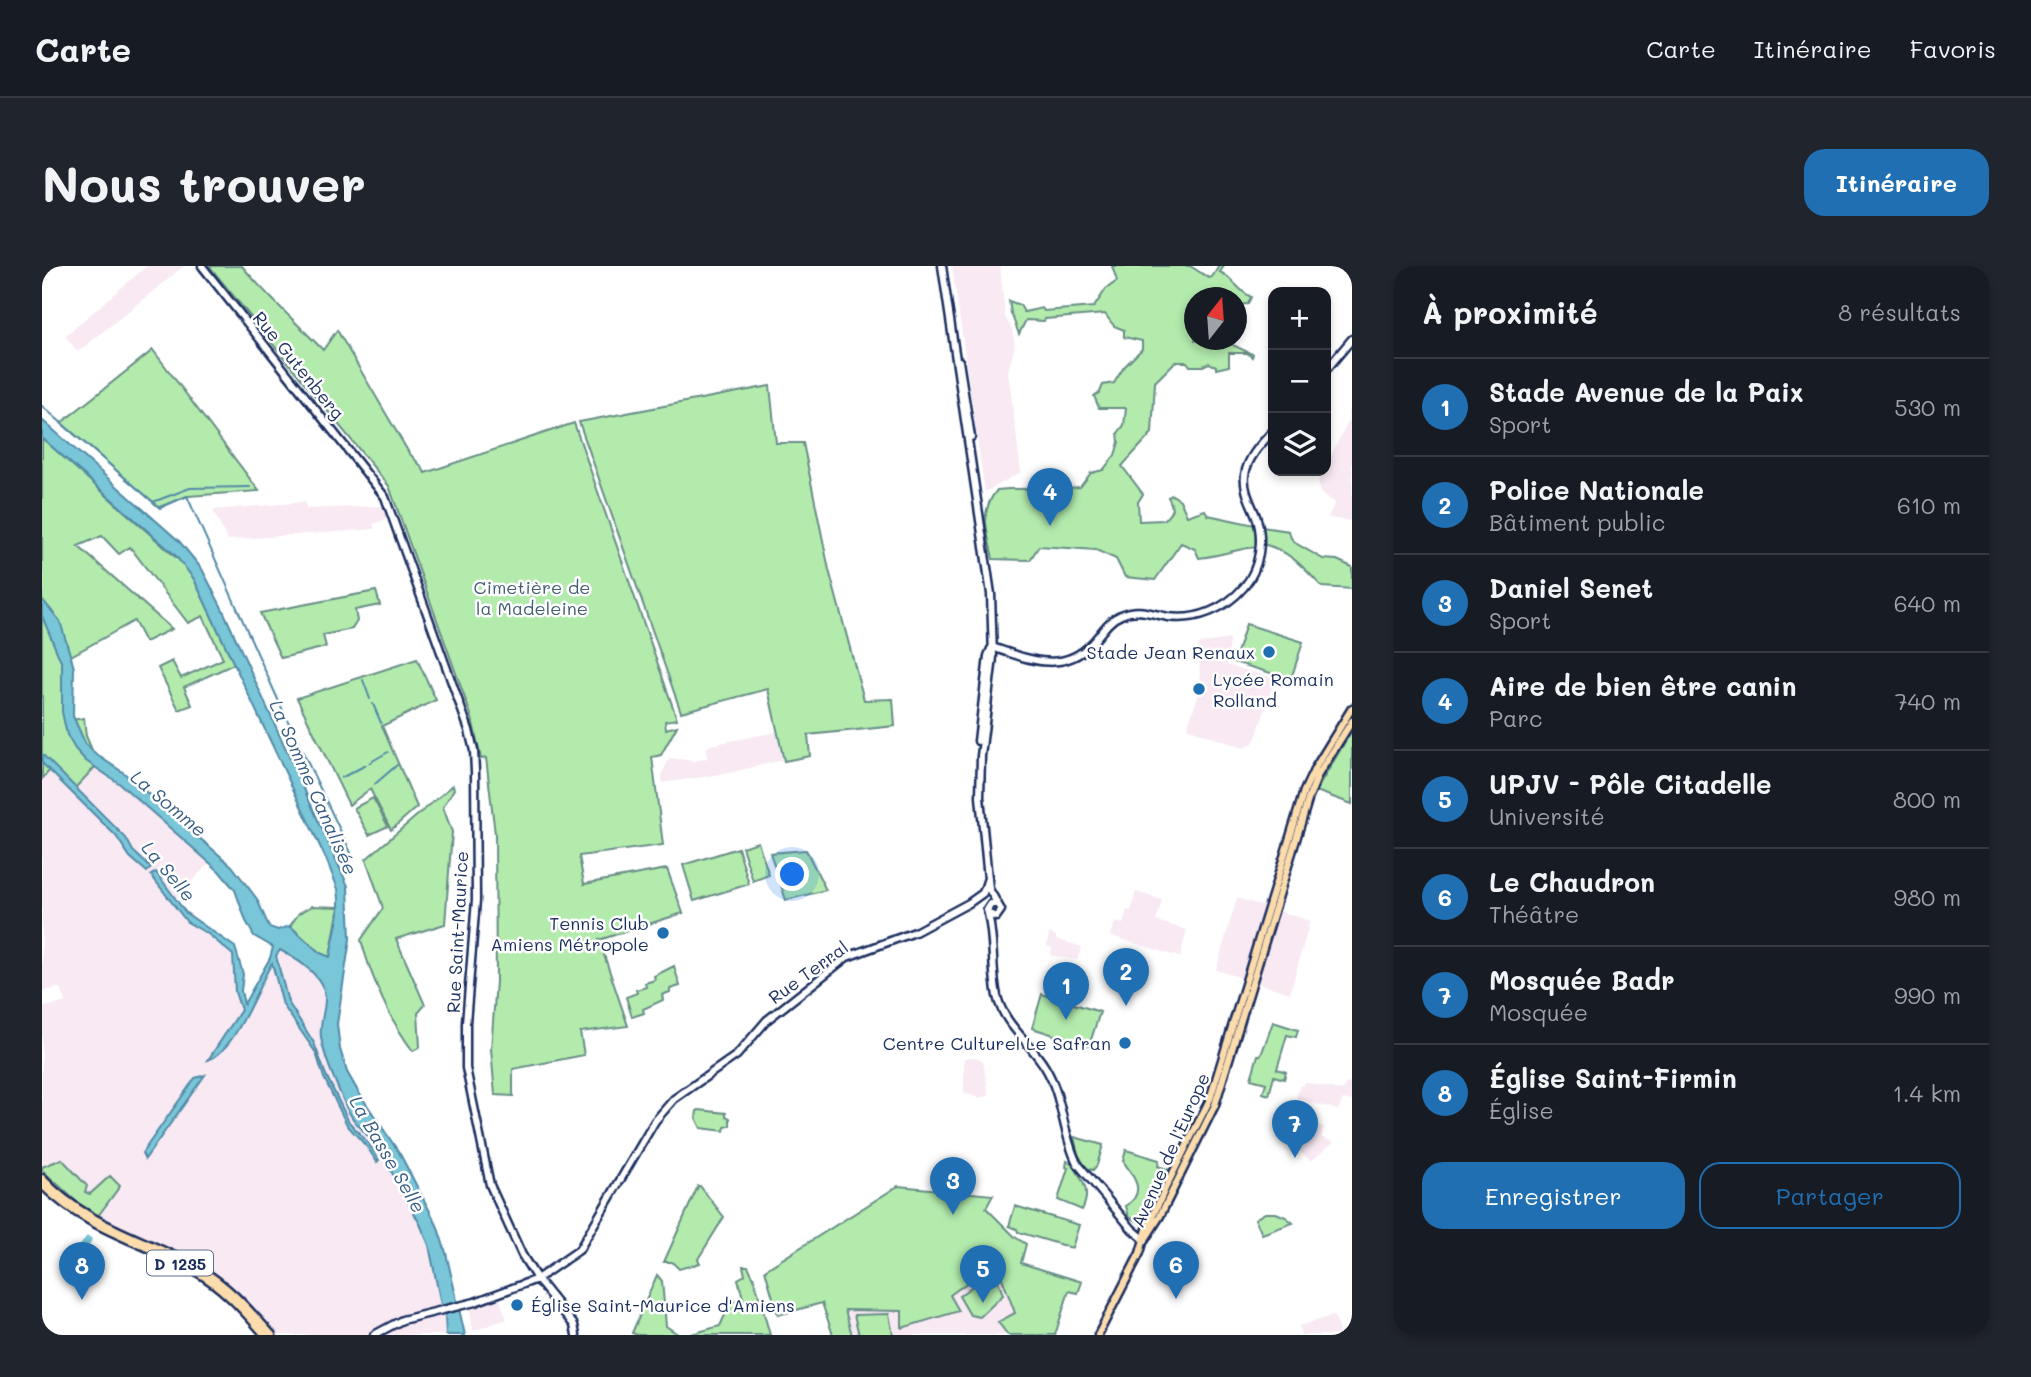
<!DOCTYPE html>
<html lang="fr">
<meta charset="utf-8">
<style>
:root{--surface:#171b24;--page:#20242c;--text:#f1f3f6;--muted:#9ea1a6;--line:#363941;--accent:#1f6fb2}
body{margin:0;font-family:Mali,sans-serif;background:var(--page);color:var(--text)}
.controls{position:absolute;right:21px;top:21px;display:grid;overflow:hidden;border-radius:14px;box-shadow:0 4px 10px #0003}
.controls button{width:63px;height:63px;display:grid;place-items:center;padding:0;border:0;border-bottom:2px solid var(--line);background:var(--surface);color:var(--text);font:35px sans-serif}
.compass{position:absolute;left:1142px;top:21px;width:63px;height:63px;border-radius:50%;background:var(--surface);box-shadow:0 4px 10px #0003;rotate:17deg}
.you{position:absolute;left:751px;top:609px;width:24px;height:24px;margin:-18px;border:5px solid #fff;border-radius:50%;background:#1a73e8;box-shadow:0 0 0 10px #1a73e833}
.badge{display:grid;place-items:center;width:46px;height:46px;border-radius:50%;background:var(--accent);color:#fff;font-size:23px;font-weight:700}
.pin{position:absolute;translate:-50% -58px;filter:drop-shadow(0 2px 4px #0008)}
.pin::after{content:'';position:absolute;top:37px;width:24px;height:21px;background:inherit;clip-path:polygon(0 0,100% 0,50% 100%)}
.list{margin:0;padding:0;list-style:none}
h2{display:flex;justify-content:space-between;align-items:center;height:91px;margin:0;padding:0 28px;font-size:30px}
h2 small{font-size:23px;font-weight:400;color:var(--muted)}
.list li{display:grid;grid-template-columns:46px 1fr auto;gap:21px;align-items:center;box-sizing:border-box;height:98px;padding:0 28px;border-top:2px solid var(--line)}
.list b{display:block;font-size:26px;white-space:nowrap}
.list p{margin:0;font-size:23px;white-space:nowrap;color:var(--muted)}
.list em{font-size:23px;font-style:normal;color:var(--muted)}
.actions{display:flex;gap:14px;padding:21px 28px}
.actions a{flex:1;padding:16px 0;border:2px solid var(--accent);border-radius:21px;text-align:center;font-size:24px;color:var(--accent)}
.actions .main{background:var(--accent);color:#fff}
.icon{flex:none;width:38px;height:38px;fill:none;stroke:currentColor;stroke-width:2;stroke-linecap:round;stroke-linejoin:round}
.map{position:relative;flex:none;width:1310px;height:1069px;overflow:hidden;border-radius:21px}
header{display:flex;align-items:center;gap:42px;box-sizing:border-box;height:98px;padding:0 35px;background:var(--surface);border-bottom:2px solid var(--line)}
header strong{font-size:33px}
nav{display:flex;gap:38px;margin-inline-start:auto;font-size:24px}
.intro{display:flex;align-items:center;justify-content:space-between;box-sizing:border-box;height:168px;padding:0 42px}
h1{margin:0;font-size:49px}
.button{padding:18px 32px;border-radius:21px;background:var(--accent);color:#fff;font-size:24px;font-weight:700}
main{display:flex;gap:42px;padding:0 42px}
aside{flex:1;background:var(--surface);border-radius:21px;box-shadow:0 4px 10px #0003}
.map>svg:first-child{display:block}
</style>
<header>
<strong>Carte</strong>
<nav><a>Carte</a><a>Itinéraire</a><a>Favoris</a></nav>
</header>
<div class="intro"><h1>Nous trouver</h1><a class="button">Itinéraire</a></div>
<main>
<div class="map">
<svg width="1310" height="1069" viewBox="0 0 1310 1069">
<rect width="100%" height="100%" fill="#fff"/>
<filter id="ink" filterUnits="userSpaceOnUse"><feTurbulence type="fractalNoise" baseFrequency=".0143" numOctaves="2"/><feDisplacementMap in="SourceGraphic" scale="14" xChannelSelector="R" yChannelSelector="G"/><feConvolveMatrix kernelMatrix="1 2 1 2 8 2 1 2 1" color-interpolation-filters="sRGB"/></filter>
<g filter="url(#ink)">
<path fill="#f8e9f3" d="M105,0H142L36,86L23,70Z
M910,0H958L963,51L970,63L973,79L966,105L979,206L943,226Z
M1310,139V255L1286,252L1293,236L1279,228L1276,215L1281,205H1284V199L1307,154L1306,147Z
M263,236L264,243L340,240L345,253L331,258L333,263L185,274L171,244Z
M1188,373L1185,399L1233,412L1214,472L1210,478L1201,482L1145,462L1159,421L1156,378Z
M734,466L740,494L687,507L620,517V507L628,492L652,495L665,492L664,483L668,479Z
M56,499L168,596L132,634L194,689L200,744L235,680L298,715L284,774L310,845L384,962L399,1039H405L407,1048L403,1049L404,1069H234L170,1006L139,988L56,951L37,938L0,904V742L24,736L18,722L0,725V513L9,502Z
M1094,626L1120,634L1114,655L1145,664L1138,691L1069,670L1073,656L1081,658L1085,644L1089,645Z
M1195,632L1268,655L1248,727L1174,704Z
M1007,667L1014,670V673L1040,681L1035,694L1008,689L1010,682L1005,680Z
M933,791L941,795L947,830L937,832L922,827V792Z
M1263,816L1301,825L1304,817L1310,818V835L1301,833L1296,844L1254,832L1258,819L1261,820Z
M1248,851L1282,861L1279,871L1292,876L1269,895L1242,872Z
M954,995L973,1048L957,1056L966,1069H810L802,1044L861,1045L860,1062L916,1045L907,1030Z
M457,1031L465,1053L431,1065L428,1042Z
M1290,1050L1294,1053L1298,1069H1259L1257,1060Z"/>
<path fill="#b3ebad" stroke="#678d86" stroke-width="2" d="M167,0H200C225,30 254,56 281,84L295,64L367,187L380,201L383,207L532,157L635,453L623,455L624,463L635,460L619,489L610,491L621,579L537,590L542,618L625,603L641,647L557,674L586,760L538,766L542,789L471,803V830L453,829L449,783L454,715L453,568L444,492L439,493L430,452L347,220Z
M1070,0H1148L1167,12L1170,11L1177,0H1182L1178,6C1192,13 1195,24 1209,31L1206,38L1195,39V32H1153V74H1185V77C1194,79 1203,86 1211,88L1210,91L1205,87H1187V100L1174,103V100L1167,97L1161,100H1148L1145,96H1133L1113,116L1110,167L1080,200L1101,228L1096,236L1097,255L1122,254C1131,245 1132,242 1126,231L1130,229L1138,234L1145,250L1163,244L1166,249L1213,259L1214,281C1194,283 1177,290 1157,292L1153,283L1139,277L1113,314L1083,311L1074,293L1054,284L997,280L988,294L951,293C946,266 936,247 955,224C983,221 1010,225 1038,221L1049,207L1061,204L1073,189L1077,176L1076,167L1082,159L1084,142H1057L1052,130L1058,126L1061,119L1072,117L1082,101L1100,83V75L1082,71V64L1072,60L1063,48L1003,53L1002,55L984,54L977,68L969,47L967,35L978,39L982,46L1000,42L1002,45L1052,41L1064,23L1075,15Z
M111,84L217,225L146,230L117,241L19,157Z
M728,120L734,177H761L787,304L822,434L851,433L853,460L766,469L768,490L742,495L726,423L639,446L537,156Z
M0,172L138,295L152,313L192,398L142,421L150,439L137,444L116,402L130,395L139,412L181,393L161,350L146,357L88,281L77,288L60,270L36,280L130,363L103,376L92,355L29,390L31,404L30,454L42,452L44,470L56,498L31,524L9,503L0,513Z
M1220,261L1247,265L1249,272L1255,278L1281,293L1295,294L1310,301V323L1280,321C1261,301 1248,285 1221,278Z
M334,325L338,339L313,344L315,355L310,363L281,369L284,381L239,392L218,347Z
M1204,358L1261,376L1249,413L1192,396Z
M375,393L394,434L340,460L375,541L349,564L328,523L307,539L255,432Z
M1310,464V538L1274,525Z
M411,519L412,523L401,541L410,566L403,658L354,673L383,739L376,747L378,781L371,785C347,753 330,713 319,674L341,642L324,593Z
M331,532L346,560L327,569L312,542Z
M716,576L727,609L711,615L700,581Z
M696,582L707,618L652,635L641,599Z
M764,584L784,624L744,634L728,587Z
M270,640L297,641L288,691L278,687L248,660L257,647Z
M632,700L638,720L628,723V726L620,729L621,734L601,743L602,747L590,751L584,731L595,727L594,724L604,721L603,717L613,714L612,710Z
M1000,728L1058,746L1047,780L990,762Z
M1231,756L1256,764L1254,771L1245,769L1235,803L1244,806L1242,813L1232,810L1227,829L1221,827L1224,817L1209,813L1216,789H1219Z
M657,844L684,847V850L688,852V860L683,861L682,865L659,862L654,852L655,845Z
M1032,871L1061,879L1055,899L1051,904L1044,902L1036,888Z
M1084,884L1117,894L1116,900L1128,904L1115,931L1097,956L1087,951L1084,940C1105,926 1092,911 1081,895Z
M20,893L45,920L43,926L48,928L68,910L78,920L56,950L37,938L0,904V901Z
M1025,895L1030,897C1040,914 1050,925 1040,944L1016,934L1026,902L1024,901Z
M656,920H658L682,951L656,993L658,997L637,1003L630,996H622Z
M856,920L951,929L944,942L973,971L984,978L979,997L1040,1016L1036,1027L1027,1025L1013,1069H966L956,1056L973,1047L954,996L908,1029L917,1045L860,1062V1045L803,1044L810,1069H791L780,1037L736,1049L723,1004Z
M973,940L1037,959L1030,982L976,966L975,963L967,960Z
M1234,947L1244,951L1251,957L1220,968L1213,953L1223,947Z
M701,1000H706L712,1012L728,1069H646L678,1060L688,1038L701,1032L696,1013L703,1009Z
M952,1004L961,1029L938,1051L928,1049L917,1030Z
M615,1009L620,1015L624,1060L637,1069H595L590,1067Z
M847,1048L851,1069H817L812,1049Z"/>
<path fill="#79c6d8" stroke="#538aa7" stroke-width="2" d="M0,154L137,275L160,303L180,342L306,620L308,673L295,758L298,783L305,806L317,827L358,888L395,959L404,987L423,1069H404L403,1049L407,1047L405,1039H399L387,979L378,958L337,883L311,853L305,843C296,821 283,796 279,771C277,759 283,746 283,733C284,711 255,693 238,684L234,690L246,736L272,777L284,809L307,856L327,878L337,894L335,896L325,881L305,859L282,812L274,787L241,739L230,697C215,721 193,786 166,794L199,744L193,726L191,689L166,668L145,656L109,609L114,606L144,647L193,681L201,708L199,725L202,738L228,692L231,681L212,670L204,655L193,624L177,605L78,518L44,495L33,483L25,469L20,446V398L0,350V333L18,355L32,402L31,450L43,477L52,487L82,507L190,600L215,633L227,661L236,664L248,660L278,687L288,691L297,647V633L296,623L284,593L152,313L133,289L0,172Z
M0,488L84,572L91,585L109,602L105,606L88,591L74,570L0,497Z
M163,809L103,893L100,887L153,812Z"/>
<g fill="none" stroke-linecap="round" stroke-linejoin="round">
<path stroke="#538aa7" stroke-width="2" d="M0,140L118,242L145,230L242,447L309,587
M111,236L148,222L208,221
M321,414L328,433
M331,438L339,457
M327,497L346,486
M299,512L324,499
M333,518L355,499"/>
<path stroke="#79c6d8" stroke-width="7" d="M24,1008L46,974"/>
<defs>
<path id="secondary" d="M160,0L343,231L427,464L432,485L433,505L434,634L424,757V802L448,919L480,989L495,1013L532,1059L534,1069
M900,0L949,328L951,391L939,490L938,531L947,623L959,644L954,651L947,648
M917,95L929,171
M1284,104L1310,73
M950,381C983,392 1020,409 1049,378C1059,368 1066,354 1079,349C1096,341 1109,348 1126,351C1155,355 1183,343 1202,321C1218,302 1222,273 1214,250C1209,237 1201,224 1203,209C1205,192 1220,177 1231,165
M936,475L946,390L949,383
M955,638H949L945,644C953,672 949,702 955,730C962,759 988,776 1003,801C1021,830 1020,867 1035,897L1090,963L1103,974
M332,1069L360,1054L433,1036L495,1013L537,984L613,855L632,833L695,789L725,754L805,691L873,666L927,637L941,627L946,612"/>
<path id="primary" d="M0,912C47,962 102,971 158,1003C187,1020 208,1045 230,1069
M0,919C48,966 96,973 151,1004C180,1020 201,1044 223,1069
M1104,972L1118,950L1173,839L1267,531L1276,509L1310,455
M1056,1069L1098,987L1105,963L1123,923L1168,833L1262,525L1273,502L1310,442"/>
</defs>
<use href="#secondary" stroke="#1b2f5e" stroke-width="11"/>
<use href="#primary" stroke="#1b2f5e" stroke-width="11"/>
<use href="#secondary" stroke="#fff" stroke-width="6"/>
<use href="#primary" stroke="#fcdcac" stroke-width="6"/>
</g>
</g>
<g fill="#1f6fb2" stroke="#fff" stroke-width="2.5">
<circle cx="1227" cy="386" r="7"/>
<circle cx="1157" cy="423" r="7"/>
<circle cx="621" cy="667" r="7"/>
<circle cx="1083" cy="777" r="7"/>
<circle cx="475" cy="1039" r="7"/>
</g>
<g text-anchor="middle" dominant-baseline="central" stroke-width="5" stroke-linejoin="round" paint-order="stroke">
<rect fill="#fff" stroke="#5f6d8e" stroke-width="2" x="105" y="984.5" width="66" height="25" rx="5"/>
<g font-size="16" font-weight="bold" fill="#1b2f5e">
<text x="138" y="997">D 1235</text>
</g>
<g font-size="18" fill="#1b2f5e" stroke="#fff">
<text transform="translate(257 99) rotate(51)">Rue Gutenberg</text>
<text transform="translate(415 666) rotate(-87)">Rue Saint-Maurice</text>
<text transform="translate(766 706) rotate(-36)">Rue Terral</text>
<text transform="translate(1128 884) rotate(-66)">Avenue de l'Europe</text>
</g>
<g font-size="18" fill="#415e72" stroke="#fff">
<text x="490" y="321">Cimetière de<tspan x="490" dy="21">la Madeleine</tspan></text>
</g>
<g font-size="18" fill="#1b2f5e" stroke="#fff" text-anchor="end">
<text x="1213" y="386">Stade Jean Renaux</text>
<text x="1171" y="413" text-anchor="start">Lycée Romain<tspan x="1171" dy="21">Rolland</tspan></text>
<text x="607" y="657">Tennis Club<tspan x="607" dy="21">Amiens Métropole</tspan></text>
<text x="1069" y="777">Centre Culturel Le Safran</text>
<text x="489" y="1039" text-anchor="start">Église Saint-Maurice d'Amiens</text>
</g>
<g font-size="19" font-style="italic" fill="#375c83" stroke="#fff">
<text transform="translate(272 521) rotate(66)">La Somme Canalisée</text>
<text transform="translate(127 537) rotate(40)">La Somme</text>
<text transform="translate(127 605) rotate(50)">La Selle</text>
<text transform="translate(346 888) rotate(60)">La Basse Selle</text>
</g>
</g>
</svg>
<div class="controls">
<button>+</button>
<button>−</button>
<button><svg class="icon" aria-label="layers" viewBox="0 0 24 24"><path d="M12 4l9 5-9 5-9-5zM3 14l9 5 9-5"/></svg></button>
</div>
<svg class="compass" viewBox="-18 -18 36 36"><path d="M0-13l5 13h-10z" fill="#e53935"/><path d="M0 13l5-13h-10z" fill="#9ea1a6"/></svg>
<div class="you"></div>
<div class="pin badge" style="left:1024px;top:754px">1</div>
<div class="pin badge" style="left:1084px;top:740px">2</div>
<div class="pin badge" style="left:911px;top:949px">3</div>
<div class="pin badge" style="left:1008px;top:260px">4</div>
<div class="pin badge" style="left:941px;top:1037px">5</div>
<div class="pin badge" style="left:1134px;top:1033px">6</div>
<div class="pin badge" style="left:1253px;top:892px">7</div>
<div class="pin badge" style="left:40px;top:1034px">8</div>
</div>
<aside>
<h2>À proximité<small>8 résultats</small></h2>
<ul class="list">
<li><span class="badge">1</span><div><b>Stade Avenue de la Paix</b><p>Sport</p></div><em>530 m</em></li>
<li><span class="badge">2</span><div><b>Police Nationale</b><p>Bâtiment public</p></div><em>610 m</em></li>
<li><span class="badge">3</span><div><b>Daniel Senet</b><p>Sport</p></div><em>640 m</em></li>
<li><span class="badge">4</span><div><b>Aire de bien être canin</b><p>Parc</p></div><em>740 m</em></li>
<li><span class="badge">5</span><div><b>UPJV - Pôle Citadelle</b><p>Université</p></div><em>800 m</em></li>
<li><span class="badge">6</span><div><b>Le Chaudron</b><p>Théâtre</p></div><em>980 m</em></li>
<li><span class="badge">7</span><div><b>Mosquée Badr</b><p>Mosquée</p></div><em>990 m</em></li>
<li><span class="badge">8</span><div><b>Église Saint-Firmin</b><p>Église</p></div><em>1.4 km</em></li>
</ul>
<div class="actions"><a class="main">Enregistrer</a><a>Partager</a></div>
</aside>
</main>
